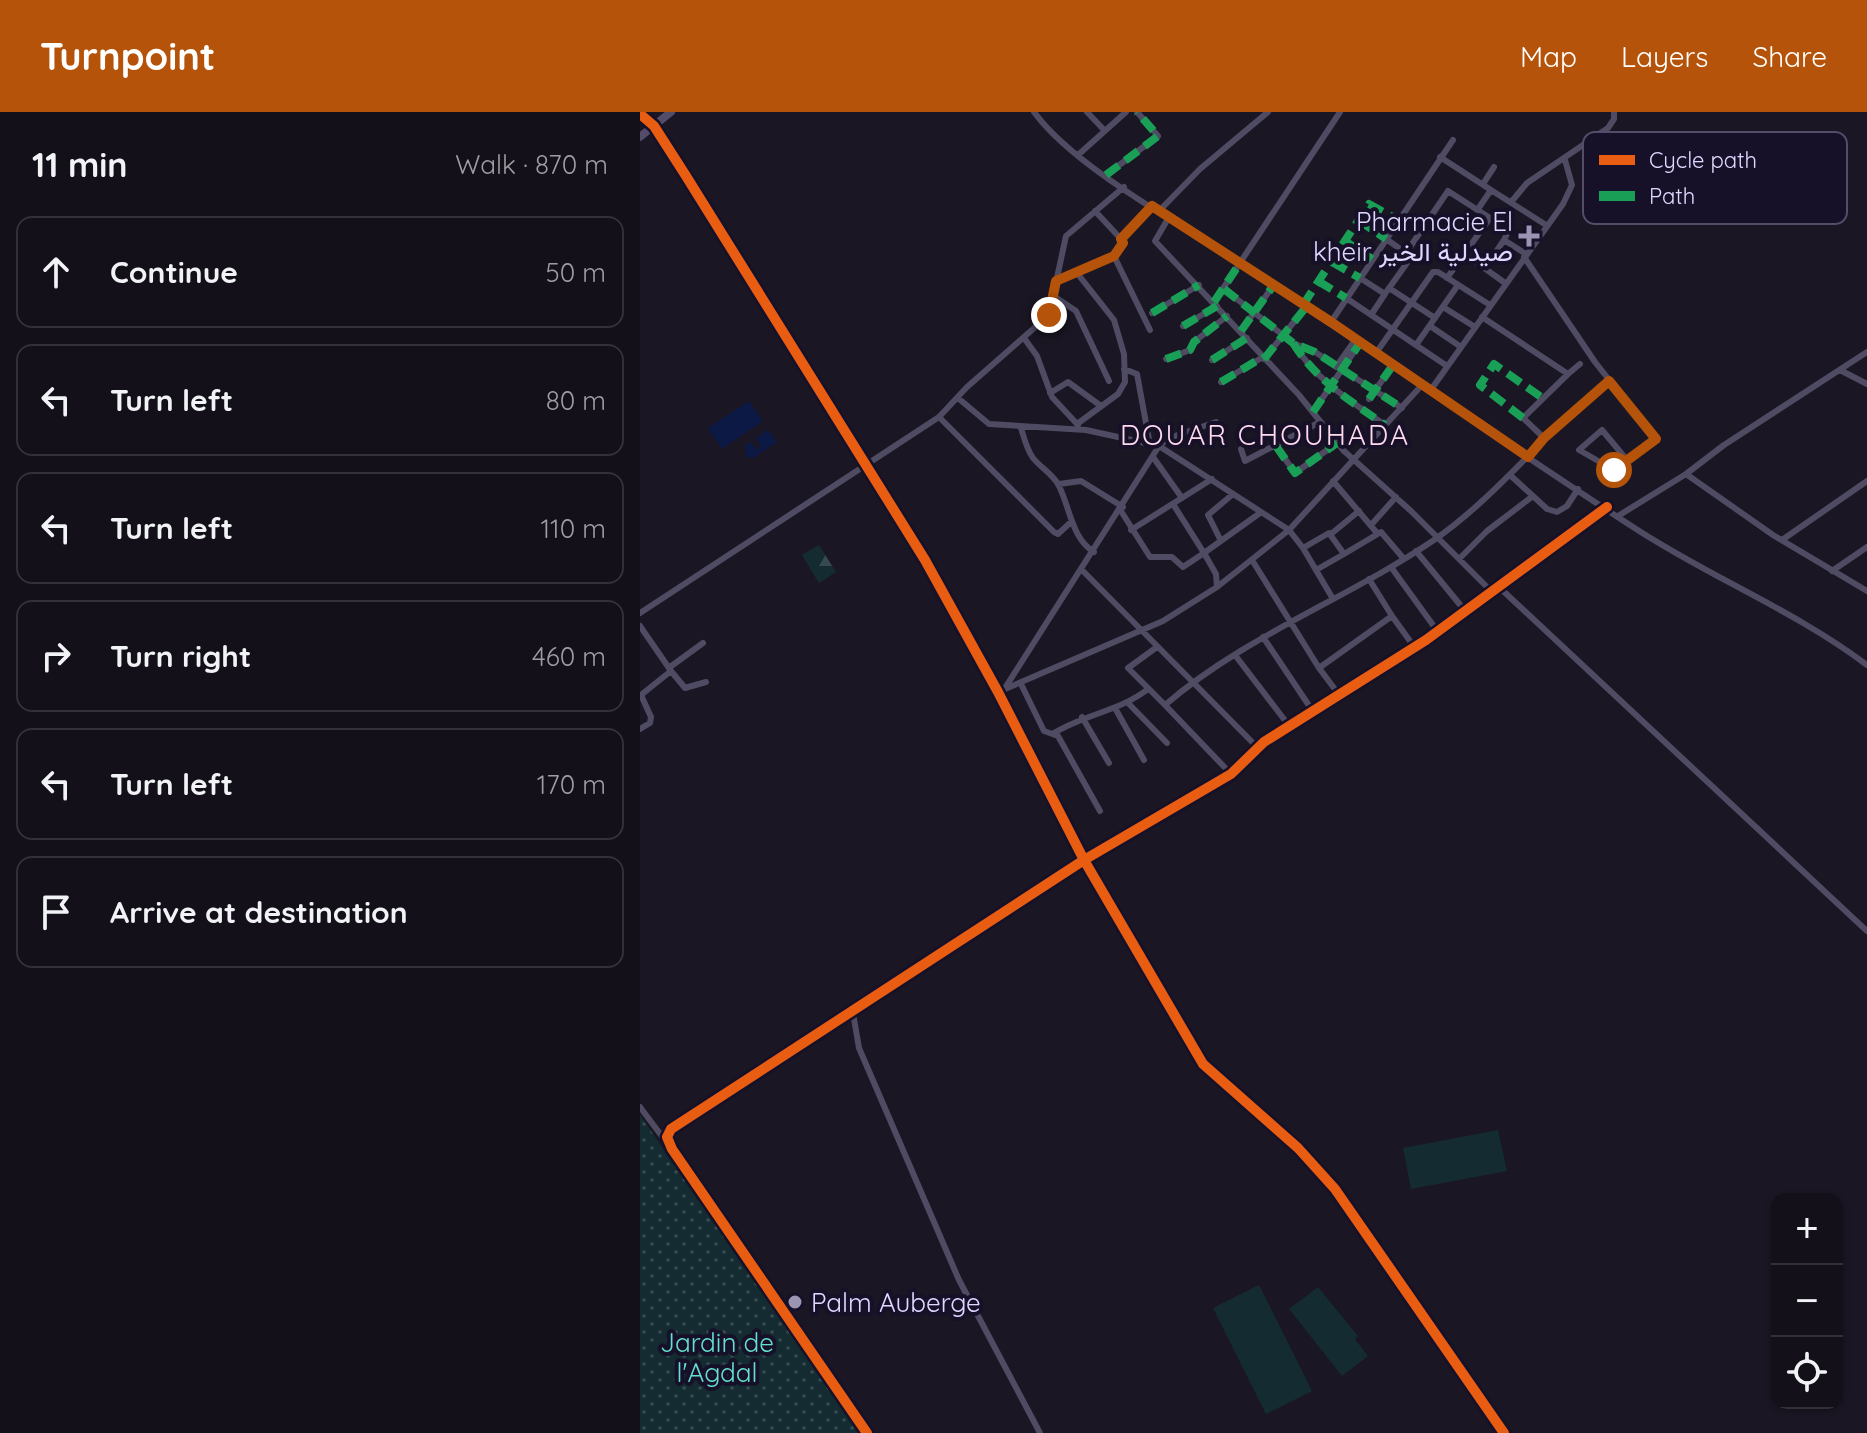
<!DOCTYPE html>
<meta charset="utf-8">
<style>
:root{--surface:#14101a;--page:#1d1923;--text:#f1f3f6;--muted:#9d9da2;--line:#333039;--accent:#b45309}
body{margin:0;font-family:Quicksand,Vazirmatn,sans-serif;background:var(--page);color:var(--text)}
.controls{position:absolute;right:24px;bottom:24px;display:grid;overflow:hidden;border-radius:16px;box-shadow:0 2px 6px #0004}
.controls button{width:72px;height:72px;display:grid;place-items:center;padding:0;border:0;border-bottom:2px solid var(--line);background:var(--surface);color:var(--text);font:40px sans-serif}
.stop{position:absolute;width:24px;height:24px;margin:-18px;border:6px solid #b45309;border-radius:50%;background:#fff}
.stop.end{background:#b45309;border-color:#fff;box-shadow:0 2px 8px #0008}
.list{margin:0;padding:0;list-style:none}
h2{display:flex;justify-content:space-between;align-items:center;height:104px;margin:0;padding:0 32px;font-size:34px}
h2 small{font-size:26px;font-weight:400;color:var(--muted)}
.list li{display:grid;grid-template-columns:52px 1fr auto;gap:24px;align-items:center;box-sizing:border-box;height:112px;margin:0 16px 16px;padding:0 16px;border:2px solid var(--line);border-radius:16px}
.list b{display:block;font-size:30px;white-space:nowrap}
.list em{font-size:26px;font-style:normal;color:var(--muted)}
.icon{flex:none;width:44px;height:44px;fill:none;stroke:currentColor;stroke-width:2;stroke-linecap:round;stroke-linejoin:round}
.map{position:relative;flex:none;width:1227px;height:1321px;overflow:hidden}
header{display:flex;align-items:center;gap:48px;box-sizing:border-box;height:112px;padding:0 40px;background:var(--accent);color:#fff}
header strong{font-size:38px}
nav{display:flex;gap:44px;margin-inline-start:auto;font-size:28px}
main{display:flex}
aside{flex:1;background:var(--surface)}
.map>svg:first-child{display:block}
</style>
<header>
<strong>Turnpoint</strong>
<nav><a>Map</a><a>Layers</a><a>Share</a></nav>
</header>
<main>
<aside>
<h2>11 min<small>Walk · 870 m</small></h2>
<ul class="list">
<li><svg class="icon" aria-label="ahead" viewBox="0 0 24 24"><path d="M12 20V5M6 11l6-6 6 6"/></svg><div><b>Continue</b></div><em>50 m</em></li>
<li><svg class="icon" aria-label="left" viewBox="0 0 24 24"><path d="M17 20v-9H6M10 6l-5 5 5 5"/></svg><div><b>Turn left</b></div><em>80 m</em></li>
<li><svg class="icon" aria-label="left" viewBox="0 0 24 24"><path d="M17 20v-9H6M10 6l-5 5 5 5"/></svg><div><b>Turn left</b></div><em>110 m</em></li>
<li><svg class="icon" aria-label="right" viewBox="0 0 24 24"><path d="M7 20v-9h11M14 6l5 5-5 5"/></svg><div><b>Turn right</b></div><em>460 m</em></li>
<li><svg class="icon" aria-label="left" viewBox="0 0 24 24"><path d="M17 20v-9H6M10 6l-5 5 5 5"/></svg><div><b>Turn left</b></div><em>170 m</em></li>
<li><svg class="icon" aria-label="arrive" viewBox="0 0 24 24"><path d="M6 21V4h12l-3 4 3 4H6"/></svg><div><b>Arrive at destination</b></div></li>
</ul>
</aside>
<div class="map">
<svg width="1227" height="1321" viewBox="0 0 1227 1321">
<defs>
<pattern id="forest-firs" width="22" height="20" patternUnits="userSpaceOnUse" patternTransform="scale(2)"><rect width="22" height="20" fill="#142c31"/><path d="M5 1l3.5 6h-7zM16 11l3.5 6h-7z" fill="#364a50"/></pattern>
<pattern id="park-dots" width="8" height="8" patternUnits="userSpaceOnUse" patternTransform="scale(2)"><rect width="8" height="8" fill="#142c31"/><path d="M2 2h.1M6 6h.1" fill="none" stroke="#364a50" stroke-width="1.8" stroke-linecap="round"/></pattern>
</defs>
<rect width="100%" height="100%" fill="#1a1623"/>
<path fill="url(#forest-firs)" d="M179,433L196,460L179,471L162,443Z"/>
<path fill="url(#park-dots)" d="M0,1003L220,1321H0Z"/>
<path fill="#142c31" d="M858,1018L867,1059L771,1077L763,1036Z
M619,1173L672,1279L626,1302L573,1196Z
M678,1175L718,1224L715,1227L728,1244L702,1264L649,1197Z"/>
<path fill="#0c1944" d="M109,289L123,309L82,337L68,316Z
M128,318L137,330L113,346L106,345L105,333L111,330L117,339L120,333L116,326Z"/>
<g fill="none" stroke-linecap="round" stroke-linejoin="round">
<path stroke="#4f4b63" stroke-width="6" d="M394,0C434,55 539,111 597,150C730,237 860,329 993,415C1069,465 1154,498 1227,553
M447,0L465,19
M438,43L486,0
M800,45L851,78
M466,63L518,24L497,0
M843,72L854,55
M872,89L887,71L968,16L974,7V0
M838,97L851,78L906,113
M519,99L560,57L628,0
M529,105L515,129L659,283L704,339L771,399L853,481
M481,127L512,94
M746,127L766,141L808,79L850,106
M825,142L865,171
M474,144L510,218
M884,145L955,250L1016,327L974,358L939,338L962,318L987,348
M845,156L864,128
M437,161L474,208L484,242L485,270L478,282L437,312
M720,166L745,182L731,203
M807,166L850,106L869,118L864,128L886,142
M416,169L474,144L482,133L481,127L455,99
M749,176L795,206
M584,177L653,231L675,240L762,296
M747,179L767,151L766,141
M415,185L436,199L469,269
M706,186L807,254
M574,190L700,0
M803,195L835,215
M512,201L559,173
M842,205L928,262L940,252
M691,210L813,28
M543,214L577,194
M790,214L821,235
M601,219L633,174
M384,226L397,244L412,285L438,313
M653,231C676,268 709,288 745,313
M776,233L818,173
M1227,240L1084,333L1046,362L1133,423L1227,479
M736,241L793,160H798L850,193
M526,247L550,238L554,230L587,204
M624,247L666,195
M572,248L607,226
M696,255L715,228
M484,257L497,262L510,333
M1200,258L1227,272
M581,270L623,245
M790,279L923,92L932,73L925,48
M410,281L428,270L461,294
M318,286L349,312L446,318L519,334L649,418L663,436L689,421L704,442L741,420L764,447
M729,287L753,253
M673,300L720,231
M299,305L414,420L418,422L431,410
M381,316C384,326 387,338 393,346C401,356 414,363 419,374C430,396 432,427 454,440
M904,326L883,306L928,262
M636,334L655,361L697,331
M601,337L605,349L680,310
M513,345L542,386
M693,369L737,421
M419,372L441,369L483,395
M893,384L907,397L917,400L927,394L938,377
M481,399L510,445H532L543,455L564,441L533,392
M978,404L1046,362
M731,413L756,385
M491,418L572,367
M691,422L719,399
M1142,428L1227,369
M581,429L568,403L593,382
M663,436L693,487
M776,439L826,500
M819,447L847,419L893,384L870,363
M612,448L679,556L752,504L729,467
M751,455L798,520
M441,457L619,637
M676,458L704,442
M1192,459L1227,435
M577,475L576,462L564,441L620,401
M860,476L1227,819
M0,501L299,305L327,275L409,203L426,124L484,75
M752,504L775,536
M0,514L31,559L1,583L11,605L10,611L0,617
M623,525L674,601
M517,535L488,556L525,593C605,524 707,487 794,428C859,383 907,317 969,269
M595,543L650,615
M30,555L63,531
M679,556L700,584
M31,559L45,576L66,570
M381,572L404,619L418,624L460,699
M365,576L519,334L529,326L576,310
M358,580L523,509L577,475L649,418L782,273
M489,592L527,631
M525,593L591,662
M475,596L504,648
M442,605L469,651
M414,621C445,602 480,599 508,577
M213,901L219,936L319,1168L400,1321
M0,995L27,1031
M227,1321L32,1037L27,1025L31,1017L444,748L591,662L624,630L786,528L967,395"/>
<path stroke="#534d6a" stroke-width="8" d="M4,5L14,14L46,64L285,448L358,580L444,748L563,952L658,1036L695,1077L864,1321
M0,25L31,0"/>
<path stroke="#1a9f57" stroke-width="8" stroke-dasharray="16 8" stroke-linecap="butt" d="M466,63L518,24L497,0
M718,108L746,127
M705,129L732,147
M692,150L720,166
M678,169L706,186
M584,177L653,231L675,240L762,296
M574,190L600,151
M663,193L729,92L758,108
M512,201L559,173
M543,214L577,194
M601,219L633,174
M653,231C676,268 709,288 745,313
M526,247L550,238L554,230L587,204
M624,247L666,195
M572,248L607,226
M581,270L623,245
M729,287L753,253
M673,300L720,231
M883,306L840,273L854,252L904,287
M636,334L655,361L697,331"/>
<defs>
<path id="cycleway" d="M0,2L14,14L46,64L285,448L358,580L444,748L563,952L658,1036L695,1077L864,1321
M227,1321L32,1037L27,1025L31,1017L444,748L591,662L624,630L786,528L967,395"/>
</defs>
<use href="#cycleway" stroke="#171029" stroke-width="15"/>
<use href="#cycleway" stroke="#e95d12" stroke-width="10"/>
</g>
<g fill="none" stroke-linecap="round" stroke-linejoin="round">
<path stroke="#b45309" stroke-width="10" d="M409,203L416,169L474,144L483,131L481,127L512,94L691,210L888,345L904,326L969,269L1016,327L974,358"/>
</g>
<g fill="#9b94b2" stroke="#171029" stroke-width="3">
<path d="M885 112h8v8h8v8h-8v8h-8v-8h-8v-8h8z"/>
<circle cx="155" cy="1190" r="8"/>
</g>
<g text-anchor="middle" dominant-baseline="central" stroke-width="8" stroke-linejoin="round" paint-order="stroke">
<g font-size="26" fill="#e1d8ff" stroke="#171029" text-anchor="end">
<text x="873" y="109">Pharmacie El<tspan x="873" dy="30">kheir صيدلية الخير</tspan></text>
<text x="171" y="1190" text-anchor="start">Palm Auberge</text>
</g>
<g font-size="26" fill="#63e0d0" stroke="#171029">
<text x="77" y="1230">Jardin de<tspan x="77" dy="30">l'Agdal</tspan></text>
</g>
<g font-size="28" letter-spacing="2" fill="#ffdaed" stroke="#171029">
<text x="625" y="322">DOUAR CHOUHADA</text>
</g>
</g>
<rect x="943" y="20" width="264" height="92" rx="12" fill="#171029" stroke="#544c69" stroke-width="2"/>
<rect x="959" y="43" width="36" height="10" fill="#e95d12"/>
<rect x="959" y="79" width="36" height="10" fill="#1a9f57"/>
<g font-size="22" fill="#e1d8ff">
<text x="1009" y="56">Cycle path</text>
<text x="1009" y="92">Path</text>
</g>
</svg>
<div class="controls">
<button>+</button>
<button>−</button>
<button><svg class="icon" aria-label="locate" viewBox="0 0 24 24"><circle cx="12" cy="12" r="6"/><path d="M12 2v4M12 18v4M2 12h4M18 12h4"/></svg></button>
</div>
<div class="stop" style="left:974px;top:358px"></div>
<div class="stop end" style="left:409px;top:203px"></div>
</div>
</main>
